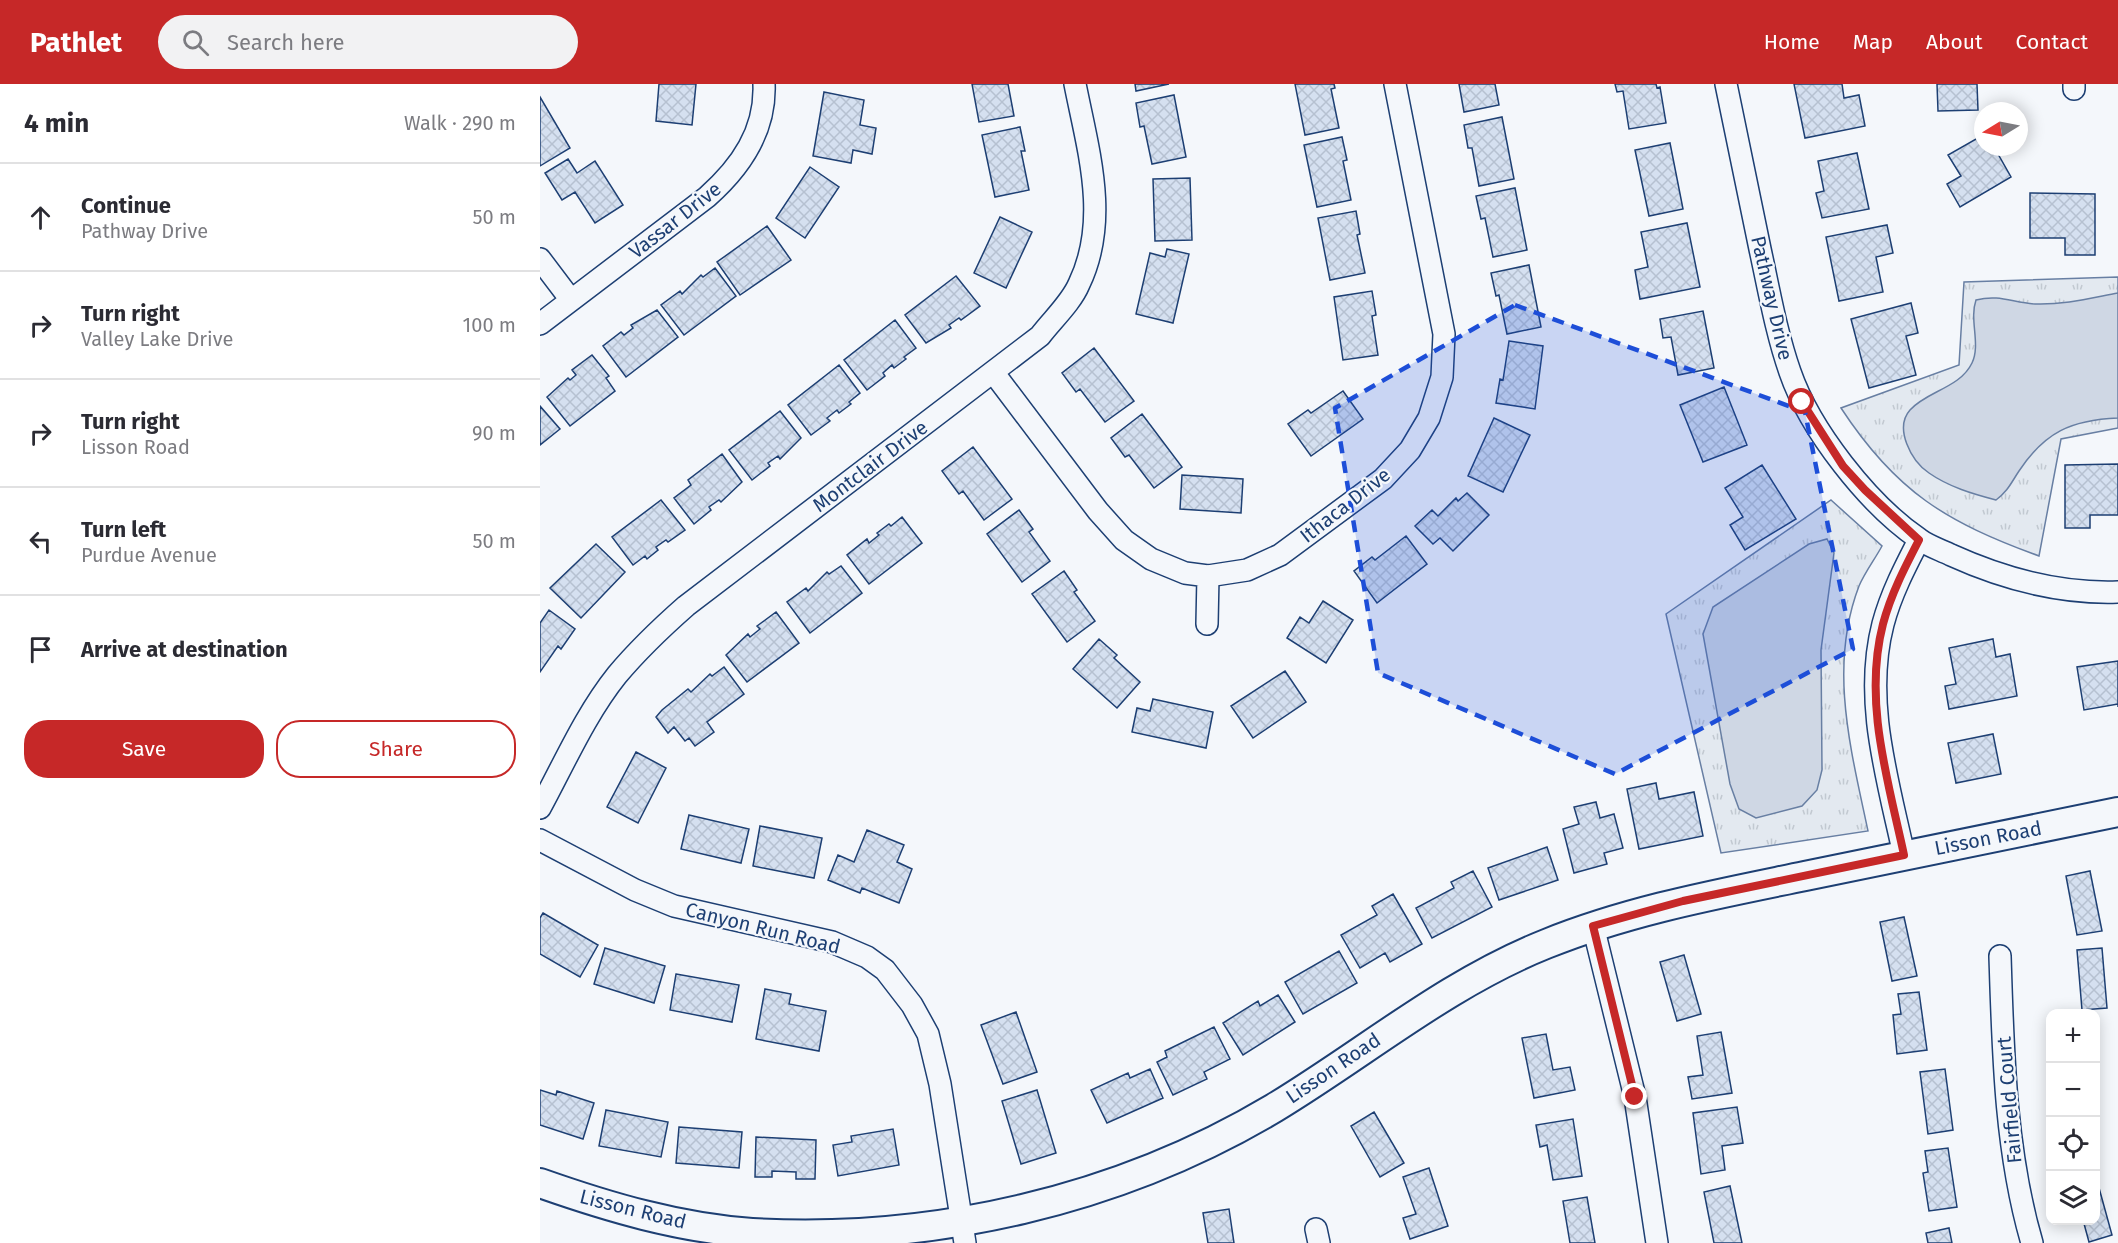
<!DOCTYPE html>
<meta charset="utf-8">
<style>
:root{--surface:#fff;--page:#f2f2f3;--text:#2b2b33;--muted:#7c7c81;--line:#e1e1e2;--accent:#c62828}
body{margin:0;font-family:"Fira Sans",sans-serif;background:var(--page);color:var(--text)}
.controls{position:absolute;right:18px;bottom:18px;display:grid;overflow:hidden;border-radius:12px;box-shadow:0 3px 15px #0003}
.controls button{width:54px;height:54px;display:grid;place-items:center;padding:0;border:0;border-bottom:2px solid var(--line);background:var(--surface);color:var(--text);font:30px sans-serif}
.compass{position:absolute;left:1434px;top:18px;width:54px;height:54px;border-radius:50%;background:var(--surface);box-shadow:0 3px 15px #0003;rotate:260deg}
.stop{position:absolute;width:18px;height:18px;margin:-14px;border:4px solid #c62828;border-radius:50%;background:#fff}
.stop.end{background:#c62828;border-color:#fff;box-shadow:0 2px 6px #0008}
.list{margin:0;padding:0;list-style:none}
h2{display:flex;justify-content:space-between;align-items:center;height:78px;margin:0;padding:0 24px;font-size:26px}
h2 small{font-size:20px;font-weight:400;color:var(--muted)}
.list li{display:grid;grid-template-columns:39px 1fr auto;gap:18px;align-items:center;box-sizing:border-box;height:108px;padding:0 24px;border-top:2px solid var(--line)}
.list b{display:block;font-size:22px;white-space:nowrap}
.list p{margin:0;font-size:20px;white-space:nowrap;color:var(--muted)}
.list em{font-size:20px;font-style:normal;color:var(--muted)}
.actions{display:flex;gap:12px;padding:18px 24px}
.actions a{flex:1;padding:14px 0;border:2px solid var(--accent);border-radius:24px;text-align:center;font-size:21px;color:var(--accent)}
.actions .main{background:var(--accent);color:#fff}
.icon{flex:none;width:33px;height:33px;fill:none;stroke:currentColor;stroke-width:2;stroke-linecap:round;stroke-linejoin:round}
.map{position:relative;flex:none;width:1578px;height:1159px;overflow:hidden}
header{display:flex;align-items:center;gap:36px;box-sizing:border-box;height:84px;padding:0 30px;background:var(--accent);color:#fff}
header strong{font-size:28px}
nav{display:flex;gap:33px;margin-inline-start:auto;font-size:21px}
.search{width:420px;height:54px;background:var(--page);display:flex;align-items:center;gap:15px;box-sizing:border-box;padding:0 21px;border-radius:33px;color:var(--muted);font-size:22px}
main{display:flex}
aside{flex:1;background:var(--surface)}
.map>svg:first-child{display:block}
</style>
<header>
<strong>Pathlet</strong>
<div class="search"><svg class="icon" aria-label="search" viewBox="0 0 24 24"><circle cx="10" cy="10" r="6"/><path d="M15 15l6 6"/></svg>Search here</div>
<nav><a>Home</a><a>Map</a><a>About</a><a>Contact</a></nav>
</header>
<main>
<aside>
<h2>4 min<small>Walk · 290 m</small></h2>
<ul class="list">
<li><svg class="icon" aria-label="ahead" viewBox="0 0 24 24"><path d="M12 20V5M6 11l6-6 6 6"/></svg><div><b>Continue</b><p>Pathway Drive</p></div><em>50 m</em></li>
<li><svg class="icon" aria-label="right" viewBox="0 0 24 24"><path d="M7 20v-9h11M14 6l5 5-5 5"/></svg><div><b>Turn right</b><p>Valley Lake Drive</p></div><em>100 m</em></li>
<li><svg class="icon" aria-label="right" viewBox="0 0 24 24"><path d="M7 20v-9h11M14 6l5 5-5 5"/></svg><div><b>Turn right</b><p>Lisson Road</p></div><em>90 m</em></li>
<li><svg class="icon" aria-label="left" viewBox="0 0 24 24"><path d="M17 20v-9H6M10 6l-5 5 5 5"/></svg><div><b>Turn left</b><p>Purdue Avenue</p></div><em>50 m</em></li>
<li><svg class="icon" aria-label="arrive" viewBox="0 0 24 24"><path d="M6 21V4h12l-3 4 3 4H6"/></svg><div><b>Arrive at destination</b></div></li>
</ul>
<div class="actions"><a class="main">Save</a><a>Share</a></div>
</aside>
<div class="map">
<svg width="1578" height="1159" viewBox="0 0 1578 1159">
<defs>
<pattern id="grass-tufts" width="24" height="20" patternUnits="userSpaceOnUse" patternTransform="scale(1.5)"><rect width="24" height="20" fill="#e3e9f0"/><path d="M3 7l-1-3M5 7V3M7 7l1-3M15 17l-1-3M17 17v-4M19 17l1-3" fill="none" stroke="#c2c9d1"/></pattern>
<pattern id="building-cross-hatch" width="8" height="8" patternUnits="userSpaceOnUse" patternTransform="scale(1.5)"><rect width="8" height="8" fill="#d5e0f0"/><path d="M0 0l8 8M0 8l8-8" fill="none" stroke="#b6c1d1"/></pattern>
</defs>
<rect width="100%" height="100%" fill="#f4f7fb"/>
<path fill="url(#grass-tufts)" stroke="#687fa3" stroke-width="1.5" d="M1578,193V344L1521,355L1499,472C1406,438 1356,408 1301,324L1419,281L1424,198Z
M1291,416L1342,462C1335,475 1325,488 1319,502C1288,583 1311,666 1328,747L1181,769L1126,530Z"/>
<path fill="#cfd7e4" stroke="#687fa3" stroke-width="1.5" d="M1578,209V334C1531,336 1505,348 1479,387C1471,399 1468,407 1456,416C1433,410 1409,403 1389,389C1371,377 1354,344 1370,326C1387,307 1420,304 1432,279C1441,260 1429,236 1436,216C1460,210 1473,219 1495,220C1524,221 1551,214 1578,209Z
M1287,455L1294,469L1281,566L1282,686L1277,706L1262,722L1216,734L1199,725L1190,700L1163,550L1173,523L1269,460Z"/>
<path fill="url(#building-cross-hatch)" stroke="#1d3f73" stroke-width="1.5" d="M119,0H156L152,41L116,37Z
M432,0H468L474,32L439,38Z
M595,0H629L596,7Z
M755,0H794L795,4L791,5L799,44L765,51Z
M919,0H955L959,21L924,28Z
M1075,0H1116L1117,4L1120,3L1126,39L1089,45L1083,7L1077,8Z
M1254,0H1302L1304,14L1319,11L1325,42L1265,54Z
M1397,0H1437L1438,26L1398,27Z
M284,8L324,16L320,41L336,44L332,70L313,66L311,79L273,72Z
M634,11L646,73L612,80L604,42L600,43L596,19Z
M0,13L30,64L0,82Z
M962,33L974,95L939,102L932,64H928L924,41Z
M480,43L485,67H481L489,106L455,113L442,51Z
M1443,51V63H1454L1471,93L1420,123L1407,100L1421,92L1408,71Z
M802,53L807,76L803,77L811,116L777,123L764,61Z
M1130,59L1143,125L1109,132L1095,66Z
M1317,69L1329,125L1282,134L1276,109L1284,107L1278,77Z
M28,75L37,89L55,77L83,121L55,139L35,108L22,116L5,89Z
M270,83L299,103L265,154L236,134Z
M650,94L652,156L615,157L613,95Z
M975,104L987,166L953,173L945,134L941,135L936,112Z
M1490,109L1555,110V171H1525V154H1490Z
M816,127L820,150L817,151L825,189L790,196L778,134Z
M460,133L492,148L466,204L434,189Z
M1147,139L1160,203L1100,215L1095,186L1108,183L1101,148Z
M1347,141L1353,169L1336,173L1343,208L1299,217L1286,153Z
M227,142L251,176L200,211L177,178Z
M627,165L649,170L633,239L596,230L610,169L625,173Z
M989,181L1001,243L967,250L959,211L956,212L951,189Z
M175,184L196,212L144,251L121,221L140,207L142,210L161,191L163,193Z
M416,192L440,222L421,236L419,234L409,241L411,244L386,259L365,231Z
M832,207L836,231L832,232L838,271L803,276L794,213Z
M1371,219L1378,249L1366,252L1376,291L1329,304L1311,235Z
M117,226L138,253L86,293L63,262L81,248L84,251L93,244L91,241Z
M1163,227L1174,284L1138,291L1131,253L1123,254L1120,235Z
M355,236L376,264L364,273L366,275L354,284L352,281L343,289L345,292L327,306L304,276Z
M969,257L1003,262L995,325L956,319L960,295L963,296Z
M554,264L594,317L565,338L540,305L536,308L522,289Z
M52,271L69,292L66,294L75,307L30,342L7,313L28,294L30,296L36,291L32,286Z
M299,281L320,309L309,318L311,320L299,329L297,326L287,334L290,337L271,351L248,321Z
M1184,303L1207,361L1163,378L1140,321Z
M803,307L823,335L771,372L748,340L768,326L771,329Z
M0,322L20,345L0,361Z
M240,327L261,354L240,375L238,372L228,379L230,382L212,396L189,366Z
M602,330L642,383L614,404L589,371L585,373L571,354Z
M954,334L990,351L963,408L928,392Z
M433,363L472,415L444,436L423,407L419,410L402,387Z
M182,370L202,398L181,418L179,416L169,423L171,426L154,440L134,414L151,401L148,396Z
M1578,380V431H1550V444H1525V381Z
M1222,381L1256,435L1205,466L1190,441L1203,433L1185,404Z
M642,391L703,395L701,429L640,425Z
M927,409L949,431L913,467L900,454L893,460L875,442L892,426L898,432L916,414L918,417Z
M121,416L145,446L128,458L126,456L116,463L118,466L107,475L105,472L93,481L72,453Z
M479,426L493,445L489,448L510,477L482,498L447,450Z
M362,433L382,459L329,500L307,471L327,455L329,459L339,451L337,449L349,440L351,442Z
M866,452L887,480L837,519L814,487L832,473L835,476Z
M56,460L85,488L41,534L10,504Z
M301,482L322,509L270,549L247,518L266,504L268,507L287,488L289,490Z
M524,487L537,506L534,508L555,537L527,558L492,510Z
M783,517L813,536L786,579L747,554L760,533L769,539Z
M9,526L35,545L21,565L18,562L0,588V539Z
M236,528L259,559L207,598L186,571L208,550L210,553L220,545L217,542Z
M559,555L577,571L574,574L600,598L577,624L533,585Z
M1453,555L1456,573L1470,570L1477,612L1409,625L1405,602L1416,600L1409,564Z
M1578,577V623V620L1544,626L1537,583Z
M184,583L204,610L167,638L174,648L155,662L149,654L145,657L134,643L128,649L116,633L122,626L148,605L151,608L170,590L172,592Z
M745,587L766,618L713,654L691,622Z
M613,615L673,628L666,664L592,648L597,624L610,627Z
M1453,650L1461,690L1416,699L1408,659Z
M96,668L126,684L98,739L67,723Z
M1116,699L1119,715L1154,708L1163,752L1099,765L1087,705Z
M1056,718L1060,734L1074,730L1083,764L1064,769L1067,780L1034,789L1023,745L1039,740L1034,723Z
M149,731L209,745L201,779L141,765Z
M220,742L282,754L274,794L213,782Z
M327,746L364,761L357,778L372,785L359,819L322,804L320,809L288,796L298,771L314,778Z
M1007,763L1018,796L959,816L948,784Z
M933,787L952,823L892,854L876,824L914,804L911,798Z
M1550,787L1562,847L1537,851L1526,792Z
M853,810L882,860L850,878L845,869L820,884L801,851L837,831L832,822Z
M3,829L58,861L40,893L0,870V834Z
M1364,833L1377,892L1352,897L1340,838Z
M65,864L125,882L114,919L54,900Z
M1562,864L1567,924L1542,926L1537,866Z
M799,867L817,899L763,930L745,898Z
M1144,871L1161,930L1137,937L1120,878Z
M136,890L199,901L192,938L130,926Z
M225,905L251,910L249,920L286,927L279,967L216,955Z
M1379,908L1387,966L1357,970L1353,931L1361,930L1358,910Z
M738,911L755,938L703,971L683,939L718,917L720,922Z
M476,928L497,988L463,1000L441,941Z
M674,943L690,975L664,988L667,995L633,1011L617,978L627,973L625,967Z
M1181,948L1192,1009L1152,1015L1148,993L1163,991L1157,952Z
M1006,950L1013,986L1030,983L1035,1006L994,1014L982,954Z
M610,985L623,1014L567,1039L551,1006L588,989L590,994Z
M1405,985L1413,1046L1388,1050L1380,988Z
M0,1006L16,1011L17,1007L54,1019L43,1055L0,1041Z
M497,1006L516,1069L481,1080L462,1017Z
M1197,1023L1203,1059L1182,1062L1185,1086L1161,1090L1153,1029Z
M66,1026L128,1038L121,1073L59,1062Z
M834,1028L864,1079L840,1093L811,1042Z
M1033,1035L1042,1092L1013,1096L1007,1061L1000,1063L996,1041Z
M139,1043L202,1048L199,1084L136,1079Z
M353,1045L359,1081L298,1092L293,1061L312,1058L311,1052Z
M216,1053L276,1056L275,1095H256V1088L232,1087V1093H215Z
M1408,1064L1417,1123L1389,1127L1383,1089L1388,1088L1385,1067Z
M889,1084L908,1142L870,1155L863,1134L876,1130L863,1093Z
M1556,1093L1572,1151L1549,1158L1543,1136H1556Z
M1190,1102L1202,1159H1174L1164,1108Z
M1047,1113L1055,1159H1030L1023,1117Z
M689,1125L694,1159H668L663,1129Z
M1409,1144L1412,1159H1388L1386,1149Z"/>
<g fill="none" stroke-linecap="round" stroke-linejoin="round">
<defs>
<path id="street" d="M1186,0C1197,55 1209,110 1220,165C1229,206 1236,248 1250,288C1270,346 1328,420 1379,455C1388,462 1401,466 1411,471C1464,495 1520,510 1578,508
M1534,5V0
M0,175L31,216
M0,240L167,113C201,83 226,47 224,0
M453,288L558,427L584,456L611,475L645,489L668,492L707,486L740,471L843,395L870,366L889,334L902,293L904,250L855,0
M667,540L668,492
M0,724C24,680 45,631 77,591C98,566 121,544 146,522L500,252C512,236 531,219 539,200C570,136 548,66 535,0
M0,756L95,806L134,822L292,858L327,873L345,886L372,921L388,950L400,1000L425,1159
M1364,771C1348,696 1323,617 1343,540C1351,510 1365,483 1379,456
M1053,842L1095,1013L1117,1159
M1460,872C1463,967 1465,1067 1492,1159
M776,1145L779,1159"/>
<path id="secondary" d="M0,1099C68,1123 139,1144 212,1149C393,1159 578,1117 734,1024C825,969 906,900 1006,860C1090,826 1178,810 1265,792C1370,770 1474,749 1578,728"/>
</defs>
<use href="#street" stroke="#1d3f73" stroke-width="24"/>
<use href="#secondary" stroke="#1d3f73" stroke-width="32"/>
<use href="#street" stroke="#f4f7fb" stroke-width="21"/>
<use href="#secondary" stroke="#f4f7fb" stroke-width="28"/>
</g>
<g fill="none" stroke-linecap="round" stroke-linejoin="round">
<path stroke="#c62828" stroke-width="8" d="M1095,1013L1053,842L1143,817L1364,771C1348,696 1323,617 1343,540C1351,510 1365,483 1379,456L1325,406L1303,382L1262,318"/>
</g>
<path fill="#1d4ed8" fill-opacity="0.2" stroke="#1d4ed8" stroke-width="4.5" stroke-dasharray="12 8" stroke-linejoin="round" d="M975,221L1265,328L1313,565L1075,690L838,589L795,324Z"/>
<g text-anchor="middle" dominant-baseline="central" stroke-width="4.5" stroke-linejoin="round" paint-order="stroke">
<g font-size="20" fill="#1d3f73" stroke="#f4f7fb">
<text transform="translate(135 136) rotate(-38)">Vassar Drive</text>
<text transform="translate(1232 214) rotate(77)">Pathway Drive</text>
<text transform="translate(330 382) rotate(-37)">Montclair Drive</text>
<text transform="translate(805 421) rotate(-38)">Ithaca Drive</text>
<text transform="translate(1448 754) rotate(-11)">Lisson Road</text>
<text transform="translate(223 844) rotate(14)">Canyon Run Road</text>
<text transform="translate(793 984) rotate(-34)">Lisson Road</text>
<text transform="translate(1469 1016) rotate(-95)">Fairfield Court</text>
<text transform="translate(93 1125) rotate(14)">Lisson Road</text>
</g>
</g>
</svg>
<div class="controls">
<button>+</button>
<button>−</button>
<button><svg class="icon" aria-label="locate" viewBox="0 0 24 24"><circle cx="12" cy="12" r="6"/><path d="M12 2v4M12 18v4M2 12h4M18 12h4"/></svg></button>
<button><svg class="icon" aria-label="layers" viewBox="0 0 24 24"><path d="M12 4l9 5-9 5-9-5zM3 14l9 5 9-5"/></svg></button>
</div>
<svg class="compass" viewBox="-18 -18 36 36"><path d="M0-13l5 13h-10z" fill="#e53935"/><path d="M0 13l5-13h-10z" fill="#7c7c81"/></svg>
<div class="stop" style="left:1262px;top:318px"></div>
<div class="stop end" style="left:1095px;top:1013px"></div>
</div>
</main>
